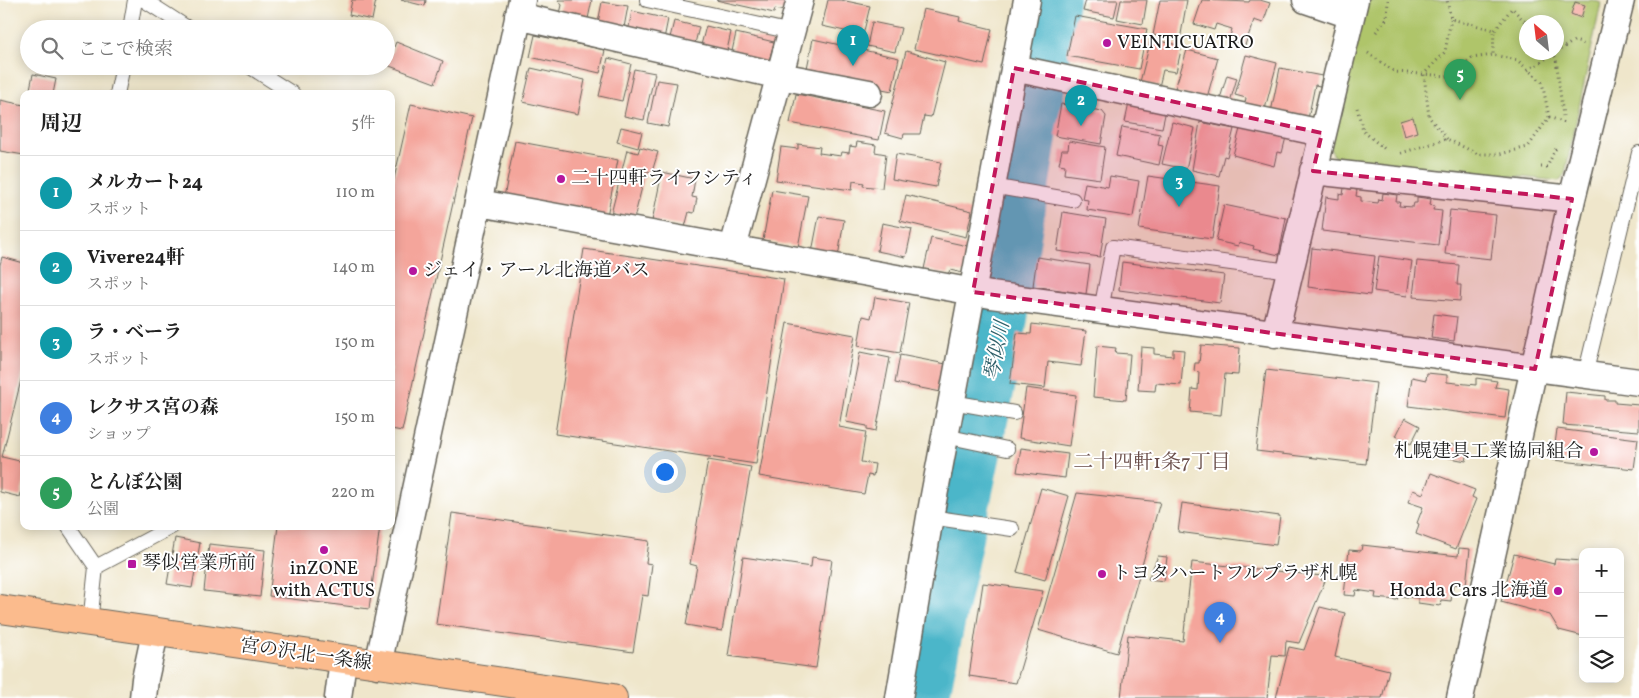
<!DOCTYPE html>
<html lang="ja">
<meta charset="utf-8">
<style>
:root{--surface:#fff;--page:#f2f2f2;--text:#222;--muted:#767676;--line:#e0e0e0;--accent:#b5179e}
body{margin:0;font-family:Vollkorn,"Noto Serif JP",serif;background:var(--page);color:var(--text)}
.controls{position:absolute;right:15px;bottom:15px;display:grid;overflow:hidden;border-radius:10px;box-shadow:0 2px 12px #0003}
.controls button{width:45px;height:45px;display:grid;place-items:center;padding:0;border:0;border-bottom:1px solid var(--line);background:var(--surface);color:var(--text);font:25px sans-serif}
.compass{position:absolute;left:1519px;top:15px;width:45px;height:45px;border-radius:50%;background:var(--surface);box-shadow:0 2px 12px #0003;rotate:332deg}
.you{position:absolute;left:664px;top:471px;width:18px;height:18px;margin:-12px;border:4px solid #fff;border-radius:50%;background:#1a73e8;box-shadow:0 0 0 8px #1a73e833}
.badge{display:grid;place-items:center;width:32px;height:32px;border-radius:50%;background:var(--accent);color:#fff;font-size:16px;font-weight:700}
.pin{position:absolute;translate:-50% -41px;filter:drop-shadow(0 1px 2px #0008)}
.pin::after{content:'';position:absolute;top:26px;width:18px;height:15px;background:inherit;clip-path:polygon(0 0,100% 0,50% 100%)}
.list{margin:0;padding:0;list-style:none}
h2{display:flex;justify-content:space-between;align-items:center;height:65px;margin:0;padding:0 20px;font-size:21px}
h2 small{font-size:16px;font-weight:400;color:var(--muted)}
.list li{display:grid;grid-template-columns:32px 1fr auto;gap:15px;align-items:center;box-sizing:border-box;height:75px;padding:0 20px;border-top:1px solid var(--line)}
.list b{display:block;font-size:19px;white-space:nowrap}
.list p{margin:0;font-size:16px;white-space:nowrap;color:var(--muted)}
.list em{font-size:16px;font-style:normal;color:var(--muted)}
.icon{flex:none;width:28px;height:28px;fill:none;stroke:currentColor;stroke-width:2;stroke-linecap:round;stroke-linejoin:round}
.map{position:relative;flex:none;width:1639px;height:698px;overflow:hidden}
.search{position:absolute;background:var(--surface);box-shadow:0 2px 12px #0003;left:20px;top:20px;width:375px;height:55px;display:flex;align-items:center;gap:12px;box-sizing:border-box;padding:0 18px;border-radius:28px;color:var(--muted);font-size:19px}
.panel{position:absolute;background:var(--surface);box-shadow:0 2px 12px #0003;left:20px;top:90px;width:375px;height:440px;border-radius:10px}
.map>svg:first-child{display:block}
</style>
<div class="map">
<svg width="1639" height="698" viewBox="0 0 1639 698">
<rect width="100%" height="100%" fill="#fff"/>
<filter id="ink" filterUnits="userSpaceOnUse"><feTurbulence type="fractalNoise" baseFrequency=".02" numOctaves="2"/><feDisplacementMap in="SourceGraphic" scale="10" xChannelSelector="R" yChannelSelector="G"/><feConvolveMatrix kernelMatrix="1 2 1 2 8 2 1 2 1" color-interpolation-filters="sRGB"/></filter>
<filter id="wash" filterUnits="userSpaceOnUse"><feTurbulence type="fractalNoise" baseFrequency=".0096" numOctaves="4" result="noise"/><feDisplacementMap in="SourceGraphic" scale="20" xChannelSelector="R" yChannelSelector="G"/><feGaussianBlur stdDeviation="1.12" result="paint"/><feColorMatrix in="noise" values="0 0 0 0 0 0 0 0 0 0 0 0 0 0 0 0 0 1.4 0 .05"/><feComposite in="paint" operator="in"/></filter>
<g filter="url(#wash)">
<rect width="100%" height="100%" fill="#efe6cb"/>
<path fill="#afc56a" stroke="#667043" fill-rule="evenodd" d="M1361,0H1593L1601,3L1565,174L1559,181L1335,158L1329,147ZM1526,22H1556V52H1526Z"/>
<g fill="none" stroke-linecap="round" stroke-linejoin="round">
<path stroke="#4bb6c9" stroke-width="48" d="M925,698L999,349L1055,0"/>
</g>
<g id="blocks">
<path fill="#f4a59b" d="M352,0H376L372,20L349,15Z
M401,0H426L425,6Z
M558,0H592L586,28L558,22L562,5Z
M716,0H786L784,11L775,9L774,13Z
M828,0H841L870,6L863,35L822,26Z
M1086,0H1118L1114,17L1083,11Z
M1121,0H1147L1143,24L1117,19Z
M1160,0H1187L1180,40L1153,35Z
M1202,0L1249,2L1250,0H1260L1270,3L1263,23L1254,20L1245,45L1229,40L1232,29L1216,24L1214,30L1194,24Z
M602,2L628,6L623,33L597,28Z
M1575,2L1585,5L1581,18L1571,14Z
M923,9L960,17L959,21L992,29L984,65L914,49Z
M632,11L668,19L664,39L628,32Z
M1075,16L1147,29L1139,69L1067,56Z
M674,21L699,27L693,52L668,46Z
M872,22L901,28L895,52L867,46Z
M706,26L731,32L726,55L700,49Z
M736,33L774,42L768,65L731,56Z
M535,35L605,50L600,73L530,57Z
M813,39L899,58L892,91L882,89L881,92L806,73Z
M1151,39L1182,46L1176,72L1163,70L1159,87L1140,82Z
M396,42L443,61L435,83L387,65Z
M1187,50L1218,58L1206,101L1174,92Z
M906,51L945,62L931,117L924,116L920,134H904L903,138L885,133Z
M1246,55L1277,63L1264,113L1244,107L1246,98L1235,95Z
M608,58L631,64L622,101L599,96Z
M531,68L585,80L578,114L523,102Z
M1280,68L1322,76L1320,86L1315,85L1308,119L1271,112Z
M634,69L655,73L644,120L624,116Z
M33,74L56,79L53,94L30,89Z
M1227,75L1237,78L1230,102L1220,99Z
M657,80L677,83L668,127L648,123Z
M796,94L885,111L879,140L790,123Z
M0,100L24,105V155L0,151Z
M1129,103L1166,110L1162,128L1125,122Z
M411,104L472,118L402,431L391,429V192Z
M1061,104L1102,111L1106,116L1101,144L1055,136Z
M1413,117L1417,132L1404,136L1400,121Z
M1172,122L1195,128L1186,169L1162,164Z
M1200,122L1234,129L1227,157L1224,156L1219,176L1192,170Z
M1241,125L1286,137L1282,153L1277,152L1274,166L1233,155Z
M621,127L642,132L638,148L617,142Z
M1122,127L1160,134L1158,145L1163,146L1159,165L1116,156Z
M515,141L618,160L607,216L504,197Z
M1069,141L1105,147L1100,179L1064,174L1065,165L1059,164L1062,150H1068Z
M857,142L876,145L875,152L886,154L882,188L863,186L864,183L853,181L852,190L776,180L781,147L798,149V144L820,147L819,153L841,156L842,152L849,153L850,146L856,147Z
M640,147L658,152L652,172L646,171L634,219L611,214L627,150L638,153Z
M896,154L941,162L936,187L892,179Z
M662,172L695,179L692,197L697,198L694,213L689,212L685,227L652,221Z
M1110,176L1139,181L1133,217L1087,210L1088,200L1082,199L1085,183L1108,187Z
M1148,176L1220,186L1212,239L1139,229Z
M1344,188L1357,190L1356,196L1361,197V201L1378,203L1379,199L1382,200L1383,193L1397,195L1396,202H1400L1399,206L1413,207L1414,203H1417V197L1431,199L1430,205L1434,206L1433,210L1442,211L1438,245L1322,231L1326,197L1339,199V194L1343,195Z
M772,190L808,196L798,247L763,240Z
M906,195L972,211L966,237L900,221Z
M1224,205L1286,218L1279,255L1253,249L1254,246L1239,242L1238,246L1216,241Z
M1450,210L1496,215L1491,259L1445,254Z
M1063,212L1106,219L1100,257L1057,251Z
M819,216L844,220L838,257L812,252Z
M882,223L912,229L906,257L877,251Z
M931,238L972,247L967,274L950,270L948,274L924,269Z
M1312,248L1375,256L1370,295L1308,287Z
M584,249L784,279L756,464L555,434Z
M1379,256L1412,261L1407,296L1374,291Z
M2,257L24,263V368L2,457L24,462V483L20,497L0,492V265Z
M1037,257L1090,265L1086,294L1033,286Z
M1417,261L1459,265L1457,285H1461L1460,301L1413,297Z
M1122,262L1224,275L1220,303L1119,290Z
M875,297L909,303L900,353L858,346L863,316L871,318Z
M1434,314L1457,317L1454,341L1431,338Z
M787,323L855,335L839,427L866,432L861,462L875,464L873,476L868,475L864,494L759,476Z
M1032,324L1086,331L1081,366L1048,362L1045,388L1010,384L1017,333L1031,334Z
M1201,345L1240,348L1238,375L1225,374L1221,415L1190,412L1192,389L1198,390L1199,372L1194,371L1195,363H1199Z
M1097,346L1116,348L1115,353L1130,354L1126,400L1093,397Z
M1141,347L1154,348V354L1173,356V349L1184,350L1181,385L1156,383L1155,391L1138,390Z
M860,352L890,358L876,431L867,429V426L846,422Z
M900,355L946,364L941,392L895,383Z
M1266,370L1376,383L1366,464L1256,451Z
M1427,373L1447,375V382L1476,385V378L1497,381L1495,387L1509,389L1505,418L1408,406L1412,377L1426,380Z
M1026,388L1076,395L1069,446L1019,438Z
M1566,392L1605,396V400H1615V403L1639,405V431L1563,425Z
M1405,418L1420,426L1411,444L1396,436Z
M1557,429L1638,439L1634,469L1553,460Z
M1442,443L1469,448L1466,461L1440,456Z
M1021,448L1068,454L1065,478L1017,472Z
M708,460L751,467L722,631L686,625L697,566L690,564Z
M1431,473L1475,490L1472,497L1476,499L1456,549L1416,534L1419,524L1417,523L1423,507L1408,502L1413,490L1423,494Z
M1041,488L1069,496L1045,580L1017,572Z
M1077,493L1160,502L1117,653L1038,630Z
M1182,503L1280,516L1276,545L1178,532Z
M452,513L649,541L646,563L652,564L648,596L642,595L633,652L436,624Z
M278,526H380L369,609L269,596Z
M175,538L200,543L192,588L167,584Z
M209,544L265,550L260,597L204,591Z
M1362,545L1458,556L1459,548L1470,549L1466,585L1453,584L1451,601L1441,600L1440,606L1418,603V598L1398,596L1397,600L1375,598L1376,593L1356,590L1355,596L1344,595L1349,550L1361,551Z
M1514,554L1554,564L1555,559L1583,561V636L1559,630L1550,615L1501,602Z
M1158,556L1167,557L1164,581L1148,579Z
M743,557L811,567L812,557L832,560L816,668L728,656Z
M1192,562L1322,576L1321,580L1325,581L1299,643L1286,641L1285,656L1272,655L1267,698H1121L1128,635L1183,641Z
M983,583L1043,591L1016,683L969,676Z
M1320,607L1345,613L1335,657L1389,670L1382,698H1276L1289,647L1304,650Z"/>
</g>
</g>
<g filter="url(#ink)">
<use href="#blocks" fill-opacity="0" stroke="#666359" stroke-width="1"/>
<g fill="none" stroke-linecap="round" stroke-linejoin="round">
<defs>
<path id="lane" d="M144,0L189,29
M647,0L792,32
M130,29L135,0
M249,66L293,94
M117,94L123,66
M992,186L1073,200
M1101,310L1113,247L1289,271
M1585,375L1639,153
M952,402L1014,413
M945,436L1007,449
M930,517L1012,529
M68,526L96,567L90,623
M96,567L173,526"/>
<path id="street" d="M1306,0L1350,15
M518,16L780,76L869,93
M1014,68L1322,133
M1313,171L1572,199
M479,203L991,295L1639,382
M733,248L800,0
M1275,334L1355,0
M378,665L522,0
M143,698L145,679L155,633
M338,698L343,660
M899,698L930,517L1027,0
M1460,698L1572,199L1621,0"/>
<path id="primary" d="M0,609L613,698"/>
</defs>
<use href="#lane" stroke="#666359" stroke-width="16"/>
<use href="#street" stroke="#666359" stroke-width="29"/>
<use href="#primary" stroke="#666359" stroke-width="30"/>
<path stroke="#666359" stroke-width="3" stroke-dasharray="1 4" stroke-linecap="butt" d="M1495,30L1512,8L1526,23
M1376,32L1387,18L1388,0
M1552,52L1556,58L1563,116
M1556,52L1574,41L1585,44
M1368,53L1395,72L1447,76L1472,58L1493,55
M1528,70L1553,54
M1357,108L1363,131L1386,150
M1549,117L1565,123
M1447,139L1429,117L1424,74L1445,52L1451,19
M1401,153L1447,139L1478,154H1500L1528,147L1549,117L1542,82L1517,60L1493,55L1494,30L1451,19L1447,0
M1541,167H1547L1556,148"/>
<use href="#lane" stroke="#fff" stroke-width="14"/>
<use href="#street" stroke="#fff" stroke-width="26"/>
<use href="#primary" stroke="#fbbb8d" stroke-width="28"/>
</g>
</g>
<path fill="#c2185b" fill-opacity="0.2" stroke="#c2185b" stroke-width="4" stroke-dasharray="10 6" stroke-linejoin="round" d="M1014,68L1322,133L1313,171L1572,199L1535,369L973,292Z"/>
<g fill="#b5179e" stroke="#fff" stroke-width="2">
<circle cx="1107" cy="43" r="5"/>
<circle cx="561" cy="179" r="5"/>
<circle cx="413" cy="271" r="5"/>
<circle cx="1594" cy="452" r="5"/>
<circle cx="324" cy="550" r="5"/>
<rect x="127" y="559" width="10" height="10" rx="2.5"/>
<circle cx="1102" cy="574" r="5"/>
<circle cx="1558" cy="591" r="5"/>
</g>
<g text-anchor="middle" dominant-baseline="central" stroke-width="4" stroke-linejoin="round" paint-order="stroke">
<g font-size="19" fill="#1c1c1c" stroke="#fff" text-anchor="start">
<text x="1117" y="43">VEINTICUATRO</text>
<text x="571" y="179">二十四軒ライフシティ</text>
<text x="423" y="271">ジェイ・アール北海道バス</text>
<text x="1584" y="452" text-anchor="end">札幌建具工業協同組合</text>
<text x="142" y="564">琴似営業所前</text>
<text x="324" y="569" text-anchor="middle">inZONE<tspan x="324" dy="22">with ACTUS</tspan></text>
<text x="1112" y="574">トヨタハートフルプラザ札幌</text>
<text x="1548" y="591" text-anchor="end">Honda Cars 北海道</text>
</g>
<g font-size="19" fill="#1c1c1c" stroke="#fff">
<text transform="translate(306 655) rotate(8)">宮の沢北一条線</text>
</g>
<g font-size="20" font-style="italic" fill="#31616a" stroke="#fff">
<text transform="translate(998 351) rotate(-79)">琴似川</text>
</g>
<g font-size="20" fill="#684c48" stroke="#fff">
<text x="1152" y="463">二十四軒1条7丁目</text>
</g>
</g>
</svg>
<div class="controls">
<button>+</button>
<button>−</button>
<button><svg class="icon" aria-label="layers" viewBox="0 0 24 24"><path d="M12 4l9 5-9 5-9-5zM3 14l9 5 9-5"/></svg></button>
</div>
<svg class="compass" viewBox="-18 -18 36 36"><path d="M0-13l5 13h-10z" fill="#e53935"/><path d="M0 13l5-13h-10z" fill="#767676"/></svg>
<div class="you"></div>
<div class="pin badge" style="left:853px;top:66px;background:#0f9aa8">1</div>
<div class="pin badge" style="left:1081px;top:126px;background:#0f9aa8">2</div>
<div class="pin badge" style="left:1179px;top:207px;background:#0f9aa8">3</div>
<div class="pin badge" style="left:1220px;top:643px;background:#3f7fe0">4</div>
<div class="pin badge" style="left:1460px;top:100px;background:#2e9e5b">5</div>
<div class="search"><svg class="icon" aria-label="search" viewBox="0 0 24 24"><circle cx="10" cy="10" r="6"/><path d="M15 15l6 6"/></svg>ここで検索</div>
<section class="panel">
<h2>周辺<small>5件</small></h2>
<ul class="list">
<li><span class="badge" style="background:#0f9aa8">1</span><div><b>メルカート24</b><p>スポット</p></div><em>110 m</em></li>
<li><span class="badge" style="background:#0f9aa8">2</span><div><b>Vivere24軒</b><p>スポット</p></div><em>140 m</em></li>
<li><span class="badge" style="background:#0f9aa8">3</span><div><b>ラ・ベーラ</b><p>スポット</p></div><em>150 m</em></li>
<li><span class="badge" style="background:#3f7fe0">4</span><div><b>レクサス宮の森</b><p>ショップ</p></div><em>150 m</em></li>
<li><span class="badge" style="background:#2e9e5b">5</span><div><b>とんぼ公園</b><p>公園</p></div><em>220 m</em></li>
</ul>
</section>
</div>
